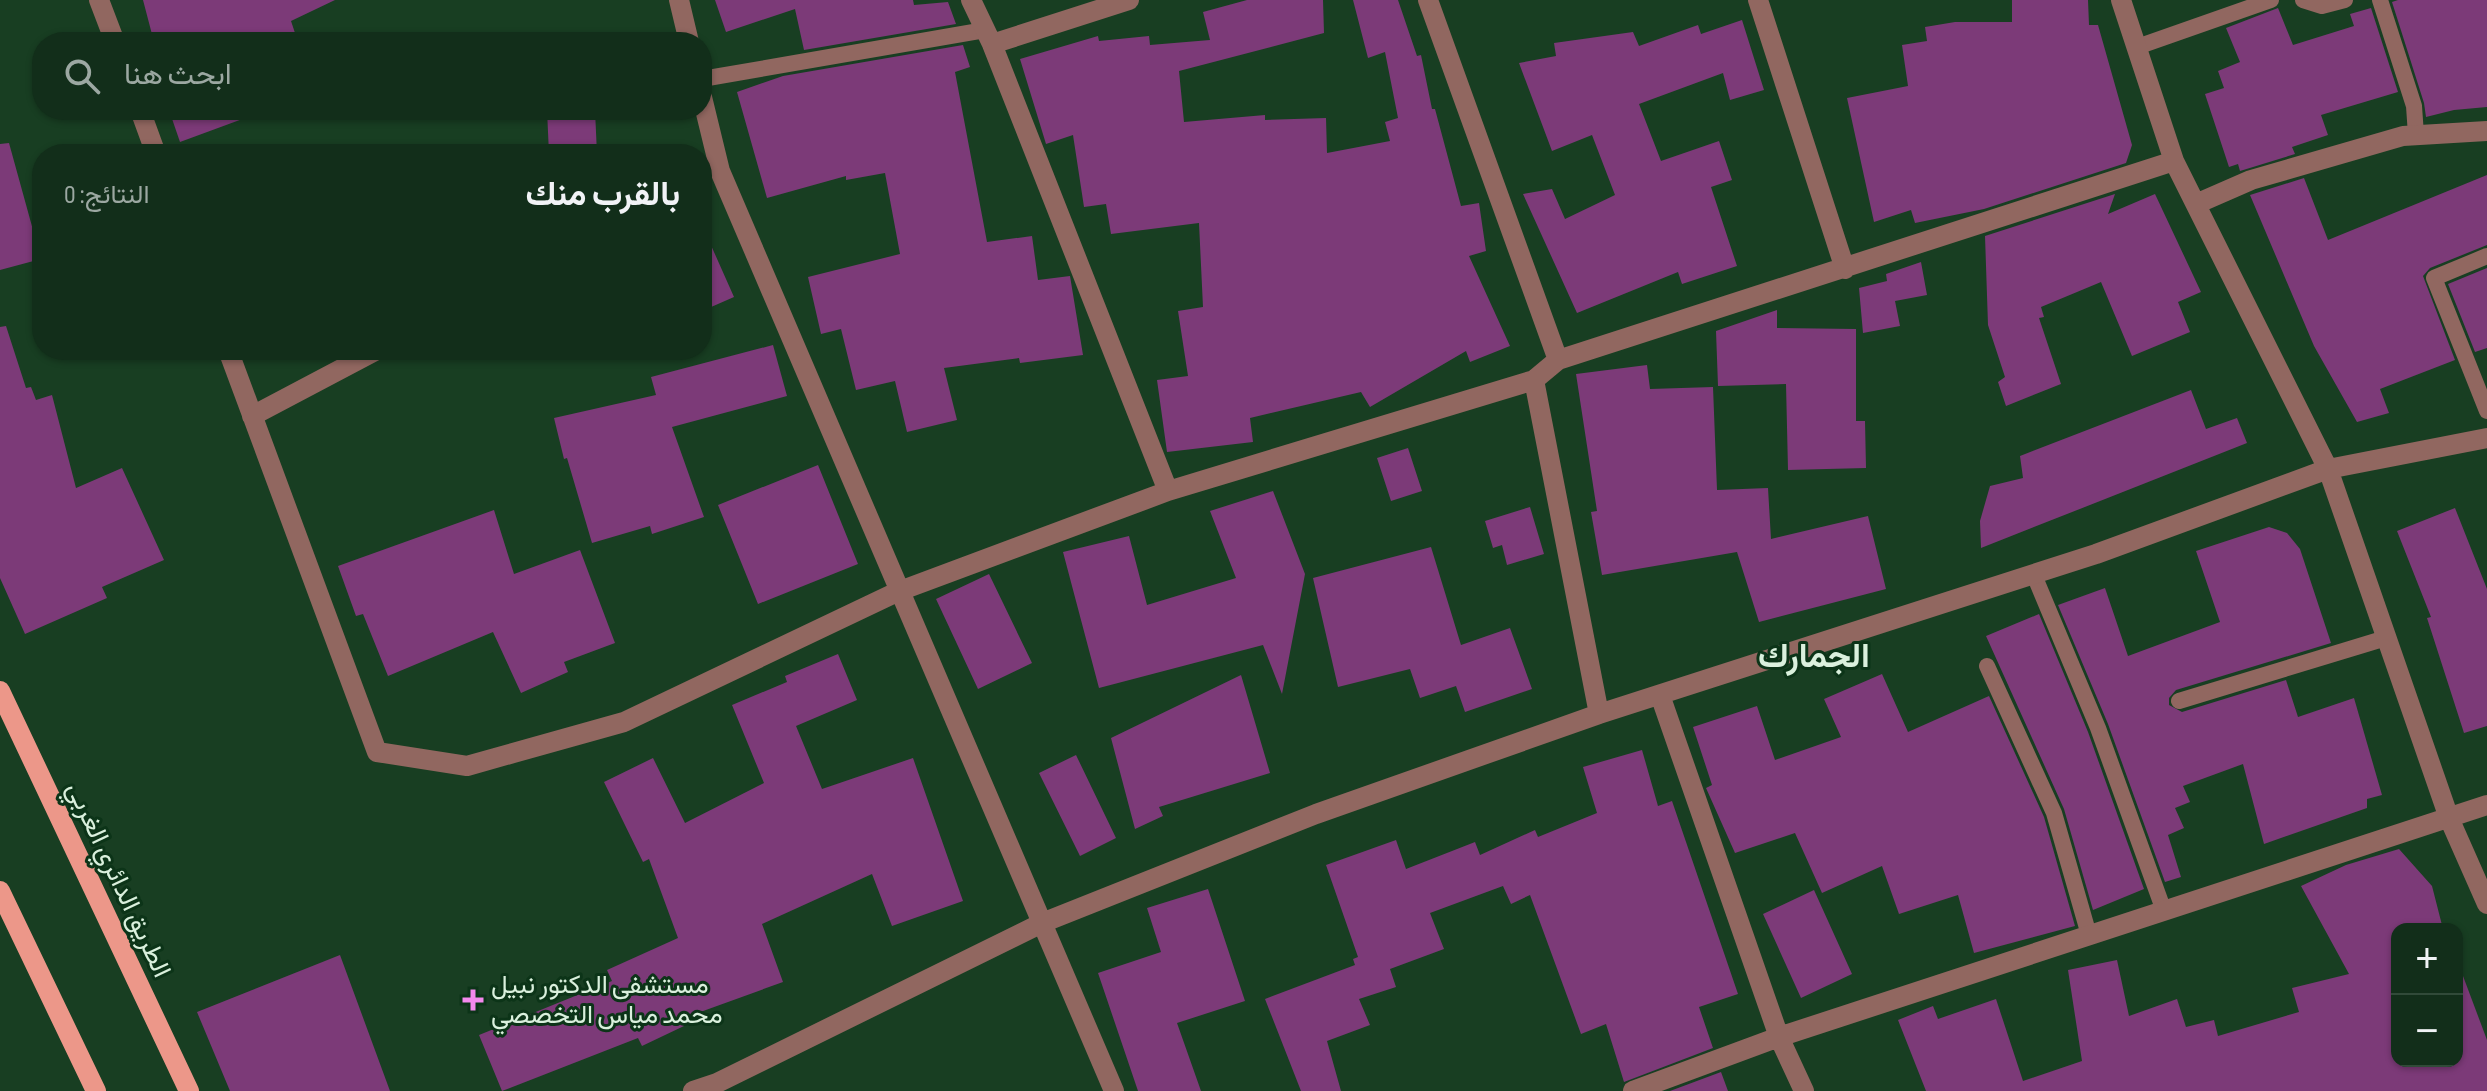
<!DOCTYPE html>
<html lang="ar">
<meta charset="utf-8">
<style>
:root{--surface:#122e1a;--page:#1f3a27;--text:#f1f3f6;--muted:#9ca8a2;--line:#314a39}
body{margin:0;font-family:"Sofia Sans Condensed",Vazirmatn,sans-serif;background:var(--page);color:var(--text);direction:rtl}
.controls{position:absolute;right:24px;bottom:24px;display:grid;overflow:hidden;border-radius:16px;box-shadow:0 2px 6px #0004}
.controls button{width:72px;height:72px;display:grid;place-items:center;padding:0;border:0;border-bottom:2px solid var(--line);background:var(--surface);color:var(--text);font:40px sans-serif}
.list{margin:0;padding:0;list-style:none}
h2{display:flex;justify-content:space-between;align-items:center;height:104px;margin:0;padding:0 32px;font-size:34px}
h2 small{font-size:26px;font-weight:400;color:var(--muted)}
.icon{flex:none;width:44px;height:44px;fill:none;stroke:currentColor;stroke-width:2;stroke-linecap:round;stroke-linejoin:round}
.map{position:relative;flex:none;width:2487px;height:1091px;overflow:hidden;direction:ltr}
.search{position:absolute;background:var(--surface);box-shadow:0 2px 6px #0004;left:32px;top:32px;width:680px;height:88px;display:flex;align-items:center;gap:20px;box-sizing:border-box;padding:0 28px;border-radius:32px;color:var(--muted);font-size:30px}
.panel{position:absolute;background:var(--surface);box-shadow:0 2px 6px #0004;left:32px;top:144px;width:680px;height:216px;border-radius:32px;direction:rtl}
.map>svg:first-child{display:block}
</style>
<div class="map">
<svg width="2487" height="1091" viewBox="0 0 2487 1091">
<rect width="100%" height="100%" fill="#183e22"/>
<path fill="#7c3a78" d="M143,0H335L291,21L298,42H154Z
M715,0H913L914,5L948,2L956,24L804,50L795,9L726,32Z
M1247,0H1323L1324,33L1179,71L1184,122L1265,115V120L1326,118L1327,153L1390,141L1385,122L1398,118L1385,52L1368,58L1353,0H1398L1417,56L1421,55L1432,109H1435L1461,206L1479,203L1486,251L1469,256L1510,346L1470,362L1466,351L1370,407L1361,392L1250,418L1253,442L1167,452L1157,380L1188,376L1178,311L1203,307L1199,223L1111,234L1106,204L1084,207L1073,135L1046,144L1020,59L1098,36L1099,41L1149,36L1150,45L1210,40L1203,12Z
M2012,0H2088L2089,25H2098L2132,145L2126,163L1984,209L1915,223L1911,210L1874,222L1847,98L1908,86L1902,45L1927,41L1925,27L1955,22H2012Z
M2398,0H2487V107L2454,110L2426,117L2424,103L2392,2Z
M2278,8L2293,45L2354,26L2350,14L2371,8L2398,92L2321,115L2328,135L2292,147L2295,154L2240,171L2238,164L2229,167L2205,94L2224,88L2218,71L2240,62L2226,28Z
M1742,20L1764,90L1730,100L1723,73L1639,104L1661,161L1719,141L1732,180L1711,187L1737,266L1682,284L1678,272L1577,313L1523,194L1552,189L1565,219L1615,195L1592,135L1552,151L1519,63L1556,56L1554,43L1633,32L1639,46L1698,25L1701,34Z
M963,45L970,67L955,72L987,242L1032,236L1038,280L1070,276L1083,355L1020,363L1019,358L944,368L957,420L907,432L895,381L856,390L841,329L821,334L808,277L900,254L885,173L846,180V176L767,198L737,92L783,76Z
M169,110H258L259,113L180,142Z
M547,110H595L597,154H549Z
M9,143L41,259L0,270V144Z
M2487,175V245L2430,268L2423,276L2455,360L2380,389L2389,413L2357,422L2314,346L2250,195L2304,178L2328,240Z
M2115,194L2108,214L2155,194L2201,292L2178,302L2190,332L2132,356L2101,282L2041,307L2044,317L2039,318L2061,384L2006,406L1998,382L2005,377L1988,325L1985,236Z
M702,225L734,297L702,311Z
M1921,262L1927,295L1895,301L1900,326L1863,333L1859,288L1887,281L1886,274Z
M2487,268V348L2475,352L2448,284Z
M1777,310V328L1856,329V421H1865L1866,468L1788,470L1786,384L1718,386L1716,331Z
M6,326L26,388L31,387L36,400L52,395L76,488L122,468L164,560L102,587L107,598L25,634L0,578V327Z
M773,345L787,396L672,427L704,517L652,534L650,526L592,543L567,458L564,459L554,418L656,395L651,377Z
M1647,365L1650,389L1713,387L1717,490L1768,488L1771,539L1868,516L1886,589L1759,622L1737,552L1602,575L1591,512L1597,511L1576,374Z
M2191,390L2206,429L2237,418L2247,443L1981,548L1980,521L1990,486L2023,478L2020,456Z
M1408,448L1422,491L1391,501L1377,458Z
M818,465L858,564L758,604L718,505Z
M1273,491L1305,574L1282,694L1263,645L1099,688L1063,552L1129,536L1147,605L1236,578L1210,511Z
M1530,507L1544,554L1507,565L1502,545L1493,548L1485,521Z
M2455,508L2487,589V726L2464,733L2427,618L2431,617L2397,531Z
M494,510L514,574L580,550L615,643L564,662L568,672L521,693L493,632L388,676L363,614L356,616L338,566Z
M2269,527L2287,533L2300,549L2331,643L2176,690L2169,698V705L2182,712L2286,680L2298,717L2354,698L2382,795L2367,799V808L2264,844L2243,764L2183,786L2190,802L2175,808L2184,828L2168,835L2181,877L2165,882L2108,724L2058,605L2105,588L2128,656L2220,622L2196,551Z
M1431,547L1461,645L1510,628L1532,689L1465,712L1456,686L1420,698L1410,669L1338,687L1313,578Z
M989,574L1032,663L978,689L936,599Z
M2039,614L2088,732L2144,889L2093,910L2064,809L1986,636Z
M838,654L857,700L796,726L822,789L913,758L963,901L892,926L872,874L762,924L783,982L681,1019L684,1026L642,1046L638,1038L502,1091L479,1035L612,981L607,970L678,938L649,859L643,862L604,782L653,758L685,823L764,783L732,705L787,682L785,676Z
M1882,674L1908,732L1989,696L2044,817L2075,926L1974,953L1958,895L1899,914L1882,866L1822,893L1795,833L1735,853L1706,788L1712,785L1693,727L1757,706L1775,760L1841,737L1824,699Z
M1241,675L1270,773L1159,807L1163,816L1135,829L1111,738Z
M1642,750L1658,806L1672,801L1738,994L1699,1007L1713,1048L1624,1082L1606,1024L1581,1034L1530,895L1511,904L1503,886L1430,913L1444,949L1390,969L1396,987L1359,999L1370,1025L1327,1041L1341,1091H1301L1265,999L1355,965L1353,959L1358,957L1326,865L1396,840L1406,869L1475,842L1480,855L1535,830L1538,837L1597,813L1583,767Z
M1076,755L1116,838L1080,856L1039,773Z
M2399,849L2432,886L2443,929H2397V1061H2457L2460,968L2487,1040V1091H1926L1898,1020L1933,1006L1938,1019L1996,999L2023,1081L2082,1061L2068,970L2117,960L2129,1016L2177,999L2186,1027L2214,1020L2218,1036L2299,1012L2292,988L2349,974L2301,886L2346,865Z
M1208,889L1245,1001L1177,1023L1201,1091H1138L1098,973L1161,952L1147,908Z
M1814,890L1852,974L1801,998L1763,914Z
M340,955L390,1091H230L197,1012Z
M1721,1072L1728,1091H1670Z"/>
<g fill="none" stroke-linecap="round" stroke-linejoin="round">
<path stroke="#916760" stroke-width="16" d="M2303,0L2322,6L2345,0
M2380,0L2414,106L2416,135
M2137,47L2271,0
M702,79L985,30
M2487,256L2434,278L2487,411
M2034,575L2098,728L2164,911
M1987,666L2054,813L2089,935
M2179,701L2386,638"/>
<path stroke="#916760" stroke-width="20" d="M99,0L115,42
M679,0L689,42
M971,0L992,44L1168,491
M1428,0L1558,360
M1758,0L1845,269
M2121,0L2174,161L2328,469L2449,818L2487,904
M992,44L1129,0
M702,97L720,171L1114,1091
M140,110L156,154
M2196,204L2251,180L2403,136L2487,131
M228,350L377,752L467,766L624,722L897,592L1168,491L1534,380L1558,360L2174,161
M1534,380L1599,714
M252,416L377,350
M1660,695L1779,1037L1804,1091
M693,1091L717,1083L1042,923L1316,814L1599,714L2096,554L2328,469L2487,438
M1633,1091L1779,1037L2487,805"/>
<path stroke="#ec9789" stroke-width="20" d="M0,691L189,1091
M0,891L96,1091"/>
</g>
<path fill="#f589ee" stroke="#0c3418" stroke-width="3" d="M469 988h8v8h8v8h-8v8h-8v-8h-8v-8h8z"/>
<g text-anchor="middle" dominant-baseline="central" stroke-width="6" stroke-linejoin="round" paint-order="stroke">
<g font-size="26" fill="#daf0dd" stroke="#0c3418">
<text transform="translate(118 880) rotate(65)">الطريق الدائري الغربي</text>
</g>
<g font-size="26" fill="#daf0dd" stroke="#0c3418" text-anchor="start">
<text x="491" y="985">مستشفى الدكتور نبيل<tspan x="491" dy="30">محمد مياس التخصصي</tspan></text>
</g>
<g font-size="34" font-weight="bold" fill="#daf0dd" stroke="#0c3418">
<text x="1814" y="656">الجمارك</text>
</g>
</g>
</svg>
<div class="controls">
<button>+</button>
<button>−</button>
</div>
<div class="search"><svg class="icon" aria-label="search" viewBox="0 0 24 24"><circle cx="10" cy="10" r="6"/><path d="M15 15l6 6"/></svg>ابحث هنا</div>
<section class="panel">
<h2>بالقرب منك<small>النتائج: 0</small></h2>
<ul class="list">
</ul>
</section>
</div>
